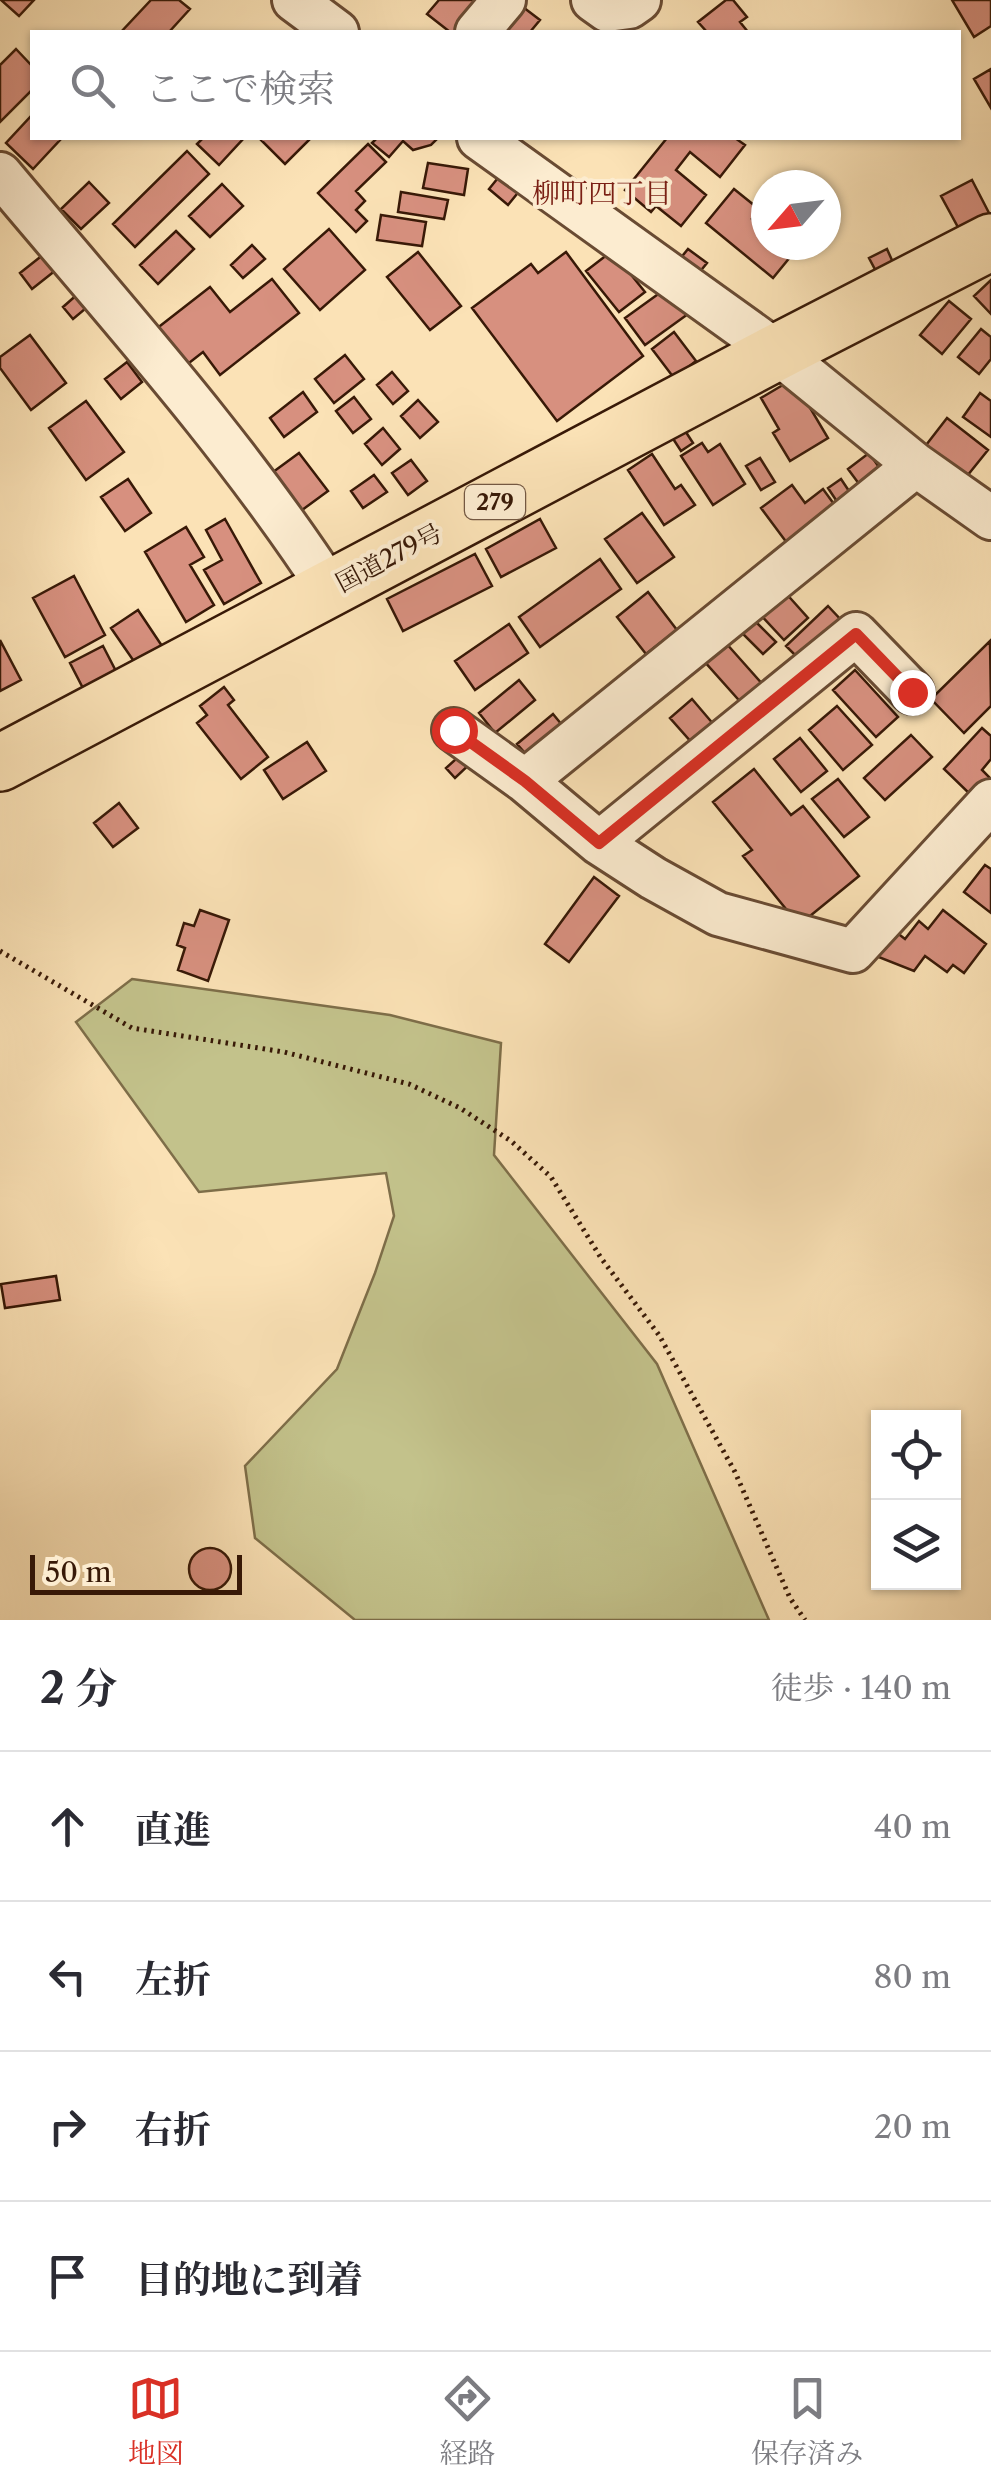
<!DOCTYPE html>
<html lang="ja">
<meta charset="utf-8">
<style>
:root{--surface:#fff;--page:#f2f2f3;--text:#2b2b33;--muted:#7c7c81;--line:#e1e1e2;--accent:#d93025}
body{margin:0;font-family:"Libre Caslon Text","Noto Serif JP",serif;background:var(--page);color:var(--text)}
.controls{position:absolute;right:30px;bottom:30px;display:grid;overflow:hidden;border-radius:0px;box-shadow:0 2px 8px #0004}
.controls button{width:90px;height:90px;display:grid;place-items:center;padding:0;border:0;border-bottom:2px solid var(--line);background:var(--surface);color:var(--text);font:50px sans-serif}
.compass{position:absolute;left:751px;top:170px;width:90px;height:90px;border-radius:50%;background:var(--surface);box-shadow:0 2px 8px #0004;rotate:242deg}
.scale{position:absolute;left:30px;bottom:25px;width:212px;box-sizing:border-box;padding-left:10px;border:5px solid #381907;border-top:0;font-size:28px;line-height:35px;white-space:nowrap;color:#381907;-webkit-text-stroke:8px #fcecd0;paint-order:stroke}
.stop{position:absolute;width:30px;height:30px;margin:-22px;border:8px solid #d93025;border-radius:50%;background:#fff}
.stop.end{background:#d93025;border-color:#fff;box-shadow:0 2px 10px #0008}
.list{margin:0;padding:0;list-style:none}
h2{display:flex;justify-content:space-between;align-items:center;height:130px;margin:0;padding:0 40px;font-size:42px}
h2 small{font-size:32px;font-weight:400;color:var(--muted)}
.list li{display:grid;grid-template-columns:65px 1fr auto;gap:30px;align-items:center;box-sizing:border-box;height:150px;padding:0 40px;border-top:2px solid var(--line)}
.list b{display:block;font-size:38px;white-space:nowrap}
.list em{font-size:32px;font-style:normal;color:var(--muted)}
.icon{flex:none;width:55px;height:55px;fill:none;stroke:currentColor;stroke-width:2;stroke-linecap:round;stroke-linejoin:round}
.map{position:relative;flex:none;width:991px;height:1620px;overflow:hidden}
.search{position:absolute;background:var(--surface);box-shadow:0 2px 8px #0004;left:30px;right:30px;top:30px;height:110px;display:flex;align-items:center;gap:25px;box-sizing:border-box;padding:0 35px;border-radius:0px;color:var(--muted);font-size:38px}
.sheet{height:730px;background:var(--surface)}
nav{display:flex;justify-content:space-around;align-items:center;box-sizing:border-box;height:140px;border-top:2px solid var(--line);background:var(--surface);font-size:28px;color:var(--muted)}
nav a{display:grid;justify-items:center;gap:5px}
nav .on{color:var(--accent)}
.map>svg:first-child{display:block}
</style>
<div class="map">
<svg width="991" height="1620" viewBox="0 0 991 1620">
<rect width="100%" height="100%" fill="#fbe2b6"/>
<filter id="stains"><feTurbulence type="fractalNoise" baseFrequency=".002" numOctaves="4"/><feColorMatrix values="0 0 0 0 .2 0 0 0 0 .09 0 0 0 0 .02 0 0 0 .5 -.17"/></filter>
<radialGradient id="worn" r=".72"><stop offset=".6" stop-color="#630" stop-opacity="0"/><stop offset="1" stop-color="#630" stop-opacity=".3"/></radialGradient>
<path fill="#c3c28b" stroke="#7e6e49" stroke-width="2.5" d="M132,979L390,1015L501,1043L494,1155L657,1364L769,1620H355L255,1538L245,1466L337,1369L375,1273L394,1216L386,1173L199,1192L76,1022Z"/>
<path fill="#d7907f" stroke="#381907" stroke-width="2.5" d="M1,0H34L19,16Z
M151,0H179L190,9L169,32H121Z
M439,0H484L458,32H450L427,14Z
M726,0H733L747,17L740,22L748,32H707L698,22Z
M952,0H991V26L974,37Z
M515,1L540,20L530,32H493Z
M16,49L32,66V90L0,122V65Z
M991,69V108L974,79Z
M32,115V138H58L60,140L33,169L6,143Z
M203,138H241L243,139L219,165L197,144Z
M263,138H309L310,139L285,164L261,140Z
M377,138H438L431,145L413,150L403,141L389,157L372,143Z
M667,138H735L745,145L720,177L690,152L676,170L706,195L681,226L656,206L651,212L625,190Z
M368,144L386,162L356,191L365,201L356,210L367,221L356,232L318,193Z
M187,151L209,174L135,247L113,224Z
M428,163L468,169L464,195L423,188Z
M502,173L521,189L508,205L489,189Z
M972,180L989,213L959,229L941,196Z
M89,182L109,203L81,229L61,209Z
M222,184L243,206L210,237L189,216Z
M734,189L760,210L752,219L766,231V245H800L773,278L706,223Z
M401,192L448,200L444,219L398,212Z
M381,215L426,222L422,246L377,240Z
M329,229L365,270L320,310L284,269Z
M176,231L194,249L158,284L140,265Z
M252,245L265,259L243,278L231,265Z
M688,249L707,263L698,274L679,260Z
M887,249L895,267L878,275L869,258Z
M612,251L645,292L619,312L586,271Z
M418,252L461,306L430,330L387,277Z
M566,252L643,356L557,421L472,308L531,264L538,273Z
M44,254L56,270L32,289L20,273Z
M272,279L299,313L220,375L203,352L180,370L151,333L210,287L230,312Z
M991,280V314L974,296Z
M668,287L688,314L645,345L625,318Z
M80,292L91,304L73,319L63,307Z
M949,301L971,319L942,354L920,335Z
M981,329L991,337V359L979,374L958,357Z
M674,332L696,361L674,378L652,349Z
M30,335L66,383L31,410L0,368V357Z
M345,355L364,379L334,403L315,379Z
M127,362L142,382L121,399L105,379Z
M392,372L408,391L393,404L377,385Z
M793,379L828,438L790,461L773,433L779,429L761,398Z
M303,392L317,412L284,437L270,418Z
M980,393L991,401V437L963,417Z
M354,397L371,419L353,433L336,411Z
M418,400L438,422L420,438L401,416Z
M86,401L124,452L86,480L49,428Z
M947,418L988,450L963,481L923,449Z
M682,426L693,443L681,451L670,434Z
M383,428L400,449L382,465L365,444Z
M702,443L708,452L720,444L745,484L713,505L681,456Z
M299,453L328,491L298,513L269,475Z
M869,453L886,477L865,492L848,469Z
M652,454L675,489L681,485L695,505L664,525L628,470Z
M760,458L775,482L761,490L746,466Z
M411,460L427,481L408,495L392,473Z
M374,475L387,492L363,508L351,491Z
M128,479L151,513L125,531L101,497Z
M841,479L857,503L844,512L828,488Z
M792,485L805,503L823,489L839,511L790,547L761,508Z
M642,513L674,557L637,583L605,539Z
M225,519L261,583L224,604L204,570L222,560L206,530Z
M540,519L556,548L501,577L486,549Z
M186,527L204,557L190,565L214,605L186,622L145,552Z
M475,554L492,586L403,631L387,599Z
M600,559L621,589L540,647L519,617Z
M74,576L105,635L65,657L33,598Z
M783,590L808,618L784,640L758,612Z
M648,592L677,630L646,654L617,617Z
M828,606L842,621L800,660L786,646Z
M138,610L168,655L142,673L111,628Z
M753,619L776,642L763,654L741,632Z
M509,624L528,653L475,690L455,661Z
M0,640L21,680L0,691Z
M990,641L991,706L964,733L931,699Z
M725,642L766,688L745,707L704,661Z
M103,646L119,677L86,694L70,663Z
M855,670L898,717L876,737L833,690Z
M519,680L535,700L495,733L479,713Z
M224,687L234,700L228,705L268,757L241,779L197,723L207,715L200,706Z
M692,699L715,726L693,744L670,718Z
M837,706L872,745L843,770L809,730Z
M553,714L567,731L532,761L517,744Z
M982,728L991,736V759L982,770L991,779V783L975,799L944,769Z
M911,735L932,757L885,800L864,778Z
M800,738L827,771L801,792L774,759Z
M307,742L326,771L283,799L264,770Z
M465,751L474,760L455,778L446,768Z
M754,769L791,815L803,806L859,876L799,925L743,856L752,850L713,802Z
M838,779L869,817L844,837L812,799Z
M119,803L138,828L113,847L94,823Z
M985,865L991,869V913L964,892Z
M594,877L619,896L569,962L545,944Z
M200,910L229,920L208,981L178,970L185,948L177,945L184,923L194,926Z
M943,910L986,944L964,973L953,965L947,972L925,956L914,971L876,956L896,932L905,939L919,921L928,929Z
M56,1276L60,1300L5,1308L1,1284Z
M189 1569a21 21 0 1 1 42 0a21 21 0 1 1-42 0Z"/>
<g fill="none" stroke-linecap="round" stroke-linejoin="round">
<defs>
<path id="minor" d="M294,0L337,32
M593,0L607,10L629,7L639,0
M477,32L504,0
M479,138L777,352L916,465L991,518
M0,174C114,310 233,441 330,590
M454,730L525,781L599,843L653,878L718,914L853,951L991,801
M525,781L916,465
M599,843L856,634L912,692"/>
<path id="highway" d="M0,763L777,352L991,242"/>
</defs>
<use href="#minor" stroke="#694b33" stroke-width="48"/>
<use href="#highway" stroke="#381907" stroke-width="60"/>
<path stroke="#381907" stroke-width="5" stroke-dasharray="2.5 5" stroke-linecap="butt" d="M0,951L132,1028L284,1052L409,1084L460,1108L511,1141L551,1177L601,1258L659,1335L735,1472L790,1598L805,1620"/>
<use href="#minor" stroke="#fcecd0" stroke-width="42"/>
<use href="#highway" stroke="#fbe2b6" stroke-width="55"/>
</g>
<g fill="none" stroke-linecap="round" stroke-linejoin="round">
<path stroke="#d93025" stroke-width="12" d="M454,730L525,781L599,843L856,634L912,692"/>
</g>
<g text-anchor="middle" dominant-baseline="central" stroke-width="8" stroke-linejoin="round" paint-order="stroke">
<rect fill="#fcecd0" stroke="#735843" stroke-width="2.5" x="465" y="485" width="60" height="34" rx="8"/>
<g font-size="22" font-weight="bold" fill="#381907">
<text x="495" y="502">279</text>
</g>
<g font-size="25" fill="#381907" stroke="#fcecd0">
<text transform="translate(389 558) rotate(-28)">国道279号</text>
</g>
<g font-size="28" fill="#7a1f14" stroke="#fcecd0">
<text x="602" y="193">柳町四丁目</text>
</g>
</g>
<rect width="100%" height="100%" filter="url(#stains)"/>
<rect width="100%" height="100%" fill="url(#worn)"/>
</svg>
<div class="controls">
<button><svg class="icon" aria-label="locate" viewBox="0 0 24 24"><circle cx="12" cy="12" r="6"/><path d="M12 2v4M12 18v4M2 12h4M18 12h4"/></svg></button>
<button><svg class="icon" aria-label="layers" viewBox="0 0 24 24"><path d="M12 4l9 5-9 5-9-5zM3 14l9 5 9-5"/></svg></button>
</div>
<svg class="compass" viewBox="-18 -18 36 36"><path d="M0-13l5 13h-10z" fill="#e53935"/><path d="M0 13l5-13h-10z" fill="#7c7c81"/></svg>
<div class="scale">50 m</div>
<div class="stop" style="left:454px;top:730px"></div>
<div class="stop end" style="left:912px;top:692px"></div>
<div class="search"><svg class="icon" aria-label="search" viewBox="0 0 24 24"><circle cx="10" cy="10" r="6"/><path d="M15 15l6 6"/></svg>ここで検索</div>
</div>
<section class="sheet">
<h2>2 分<small>徒歩 · 140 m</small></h2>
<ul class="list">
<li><svg class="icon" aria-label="ahead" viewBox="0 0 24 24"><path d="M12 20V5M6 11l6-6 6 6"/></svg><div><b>直進</b></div><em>40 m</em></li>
<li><svg class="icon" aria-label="left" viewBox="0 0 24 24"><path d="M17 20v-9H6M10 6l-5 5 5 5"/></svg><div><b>左折</b></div><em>80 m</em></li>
<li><svg class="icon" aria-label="right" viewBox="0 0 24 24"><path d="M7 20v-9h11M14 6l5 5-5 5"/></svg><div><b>右折</b></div><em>20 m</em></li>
<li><svg class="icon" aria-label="arrive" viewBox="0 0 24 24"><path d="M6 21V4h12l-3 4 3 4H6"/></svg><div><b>目的地に到着</b></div></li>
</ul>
</section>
<nav>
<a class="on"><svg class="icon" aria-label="map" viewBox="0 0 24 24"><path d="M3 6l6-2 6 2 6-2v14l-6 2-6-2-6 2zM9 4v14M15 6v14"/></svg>地図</a>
<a><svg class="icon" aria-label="directions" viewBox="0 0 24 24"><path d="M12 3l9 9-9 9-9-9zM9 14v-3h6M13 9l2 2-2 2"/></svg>経路</a>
<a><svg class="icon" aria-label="saved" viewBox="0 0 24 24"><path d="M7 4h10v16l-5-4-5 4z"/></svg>保存済み</a>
</nav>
